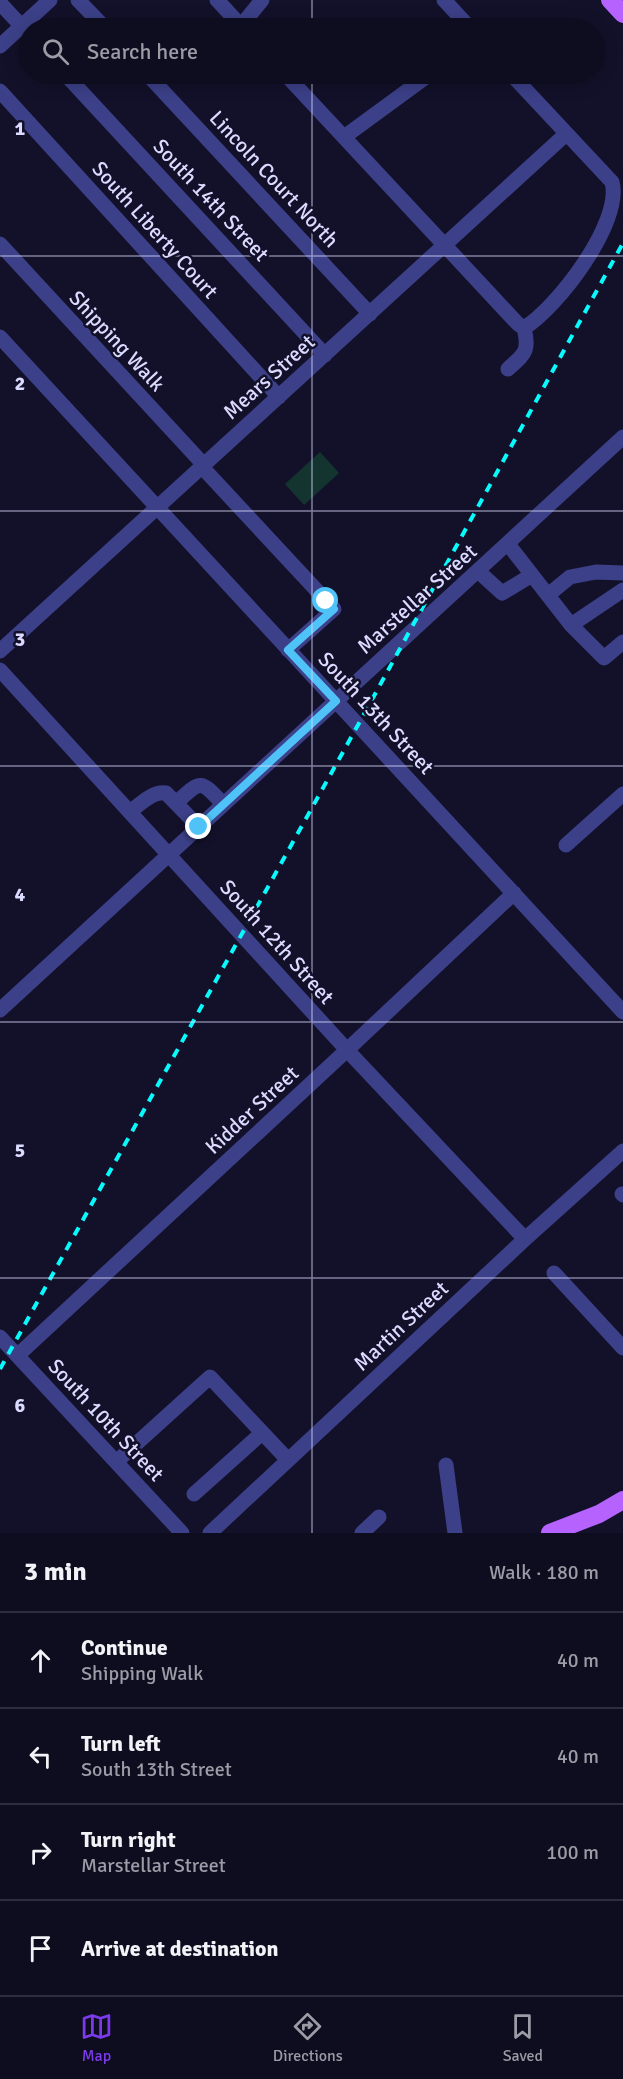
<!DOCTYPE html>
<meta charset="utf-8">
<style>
:root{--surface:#0e0d20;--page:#171629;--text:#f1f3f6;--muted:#9b9ca5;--line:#2e2d3e;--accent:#7c3aed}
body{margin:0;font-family:Signika,sans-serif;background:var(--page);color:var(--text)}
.stop{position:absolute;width:18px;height:18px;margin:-14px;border:4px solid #4fc3f7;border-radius:50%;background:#fff}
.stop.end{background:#4fc3f7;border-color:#fff;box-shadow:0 2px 6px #0008}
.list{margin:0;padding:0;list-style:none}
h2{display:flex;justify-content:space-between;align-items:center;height:78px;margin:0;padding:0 24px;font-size:26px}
h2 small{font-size:20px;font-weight:400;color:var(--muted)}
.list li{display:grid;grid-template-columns:39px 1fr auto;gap:18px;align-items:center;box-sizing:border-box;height:96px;padding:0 24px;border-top:2px solid var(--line)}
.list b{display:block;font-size:22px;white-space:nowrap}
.list p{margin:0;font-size:20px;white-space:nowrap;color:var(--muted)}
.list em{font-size:20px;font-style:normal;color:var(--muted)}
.icon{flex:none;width:33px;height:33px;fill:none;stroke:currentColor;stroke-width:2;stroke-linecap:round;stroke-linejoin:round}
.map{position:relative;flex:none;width:623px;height:1533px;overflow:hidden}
.search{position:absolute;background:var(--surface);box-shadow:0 3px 15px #0003;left:18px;right:18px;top:18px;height:66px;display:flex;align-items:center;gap:15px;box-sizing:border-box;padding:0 21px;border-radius:33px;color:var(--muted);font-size:22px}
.sheet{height:462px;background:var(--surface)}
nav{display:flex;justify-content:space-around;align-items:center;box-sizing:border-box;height:84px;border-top:2px solid var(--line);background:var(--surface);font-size:16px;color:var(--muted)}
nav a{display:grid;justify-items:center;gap:3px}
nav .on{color:var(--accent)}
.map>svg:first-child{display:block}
</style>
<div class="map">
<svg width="623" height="1533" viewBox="0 0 623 1533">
<rect width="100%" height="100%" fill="#13112a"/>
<path fill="#143430" d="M320,452L339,473L304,505L285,484Z"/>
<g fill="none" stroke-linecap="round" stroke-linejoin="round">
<path stroke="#3c4088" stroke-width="15" d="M78,0L105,28
M217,0L243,28
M444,0L470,28
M0,3L28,33
M241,26L262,0
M0,46L50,0
M65,74L325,355
M147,74L370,314
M285,74L518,324L524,328C557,308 623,222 612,182L511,74
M0,91L279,397
M344,137L430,74
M0,244L204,465
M0,337L623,1012
M508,369C524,354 530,352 524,328
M202,467L334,609L288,650
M508,544L571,625L604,658L623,642
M478,571L502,593L532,575
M548,595L570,577L596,572L623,573
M571,625L623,590
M0,651L566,134
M0,670L347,1050L525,1239
M176,803C201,780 200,779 223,804
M130,812C140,804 153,791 166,793L199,827
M566,845L623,794
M0,1010L623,437
M622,1194L623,1195
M554,1273L623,1348
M0,1337L182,1533
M18,1355L347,1050L514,893
M116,1462L210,1377L288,1460
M446,1465L455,1533
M194,1494L262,1433
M210,1533L525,1239L623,1151
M362,1533L379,1517"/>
<path stroke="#b662fe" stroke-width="18" d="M610,0L623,14
M550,1533L599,1514L623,1500"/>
<path stroke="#08fafd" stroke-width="4" stroke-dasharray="9 8" stroke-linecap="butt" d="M0,1369L358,725L623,243"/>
</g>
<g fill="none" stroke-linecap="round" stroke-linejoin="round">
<path stroke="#4fc3f7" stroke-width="8" d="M199,827L336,701L288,650L334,609L326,601"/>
</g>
<path fill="none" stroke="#dbdaff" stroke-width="1.5" stroke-opacity="0.55" d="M312,0V28M312,74V1533M0,256H623M0,511H623M0,766H623M0,1022H623M0,1278H623"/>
<g text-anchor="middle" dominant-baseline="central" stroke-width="5" stroke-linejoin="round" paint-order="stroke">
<g font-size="21" fill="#dbdaff" stroke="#13112a">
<text transform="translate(274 179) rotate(47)">Lincoln Court North</text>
<text transform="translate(211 200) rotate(47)">South 14th Street</text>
<text transform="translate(155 230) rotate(48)">South Liberty Court</text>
<text transform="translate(117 341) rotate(47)">Shipping Walk</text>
<text transform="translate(269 377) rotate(-42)">Mears Street</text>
<text transform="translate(417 599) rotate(-42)">Marstellar Street</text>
<text transform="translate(376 713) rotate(47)">South 13th Street</text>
<text transform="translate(277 942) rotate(48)">South 12th Street</text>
<text transform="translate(252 1110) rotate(-43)">Kidder Street</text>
<text transform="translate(401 1326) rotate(-43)">Martin Street</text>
<text transform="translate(106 1420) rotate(47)">South 10th Street</text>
</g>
</g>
<g font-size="20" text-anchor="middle" font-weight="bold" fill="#dbdaff" stroke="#13112a" stroke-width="5" stroke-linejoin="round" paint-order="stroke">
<text x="20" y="135">1</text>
<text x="20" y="390">2</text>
<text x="20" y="646">3</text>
<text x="20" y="901">4</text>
<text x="20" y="1157">5</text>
<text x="20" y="1412">6</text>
</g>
</svg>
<div class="stop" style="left:326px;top:601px"></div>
<div class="stop end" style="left:199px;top:827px"></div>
<div class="search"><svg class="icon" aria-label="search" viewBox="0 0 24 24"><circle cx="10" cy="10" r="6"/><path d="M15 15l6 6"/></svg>Search here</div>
</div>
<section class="sheet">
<h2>3 min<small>Walk · 180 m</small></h2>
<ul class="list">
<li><svg class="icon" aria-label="ahead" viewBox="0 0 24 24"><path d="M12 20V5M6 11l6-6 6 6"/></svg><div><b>Continue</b><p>Shipping Walk</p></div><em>40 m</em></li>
<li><svg class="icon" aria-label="left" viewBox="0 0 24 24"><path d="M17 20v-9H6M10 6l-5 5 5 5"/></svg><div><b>Turn left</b><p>South 13th Street</p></div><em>40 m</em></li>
<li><svg class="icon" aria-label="right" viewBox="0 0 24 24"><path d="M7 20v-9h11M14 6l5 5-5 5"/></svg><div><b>Turn right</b><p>Marstellar Street</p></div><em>100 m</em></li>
<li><svg class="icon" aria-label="arrive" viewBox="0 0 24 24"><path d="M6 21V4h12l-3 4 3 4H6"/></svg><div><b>Arrive at destination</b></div></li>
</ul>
</section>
<nav>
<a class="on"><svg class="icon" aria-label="map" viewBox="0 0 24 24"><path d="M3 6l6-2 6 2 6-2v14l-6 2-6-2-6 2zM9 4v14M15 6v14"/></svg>Map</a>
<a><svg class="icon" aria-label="directions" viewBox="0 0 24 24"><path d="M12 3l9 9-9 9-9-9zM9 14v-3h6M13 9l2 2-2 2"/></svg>Directions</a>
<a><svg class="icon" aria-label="saved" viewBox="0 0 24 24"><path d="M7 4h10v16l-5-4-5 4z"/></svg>Saved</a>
</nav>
